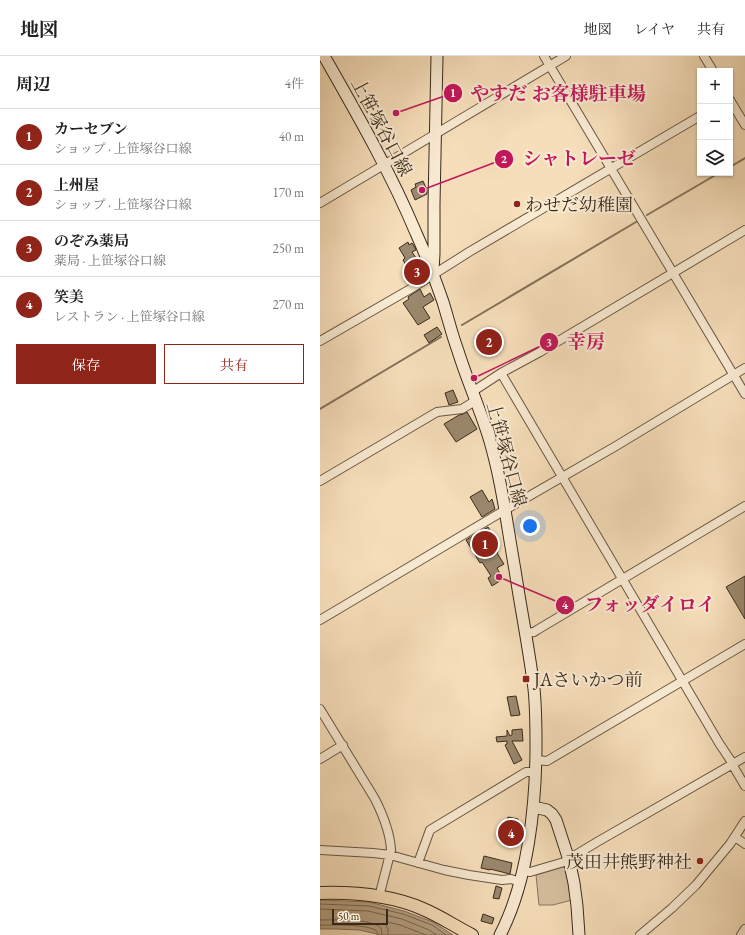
<!DOCTYPE html>
<html lang="ja">
<meta charset="utf-8">
<style>
:root{--surface:#fff;--page:#f2f2f2;--text:#222;--muted:#767676;--line:#e0e0e0;--accent:#8f2418}
body{margin:0;font-family:"EB Garamond","Noto Serif JP",serif;background:var(--page);color:var(--text)}
.controls{position:absolute;right:12px;top:12px;display:grid;overflow:hidden;border-radius:0px;box-shadow:0 1px 3px #0004}
.controls button{width:36px;height:36px;display:grid;place-items:center;padding:0;border:0;border-bottom:1px solid var(--line);background:var(--surface);color:var(--text);font:20px sans-serif}
.scale{position:absolute;left:12px;bottom:10px;width:56px;box-sizing:border-box;padding-left:4px;border:2px solid #392a1c;border-top:0;font-size:11px;line-height:14px;white-space:nowrap;color:#392a1c;-webkit-text-stroke:3px #f9ead2;paint-order:stroke}
.you{position:absolute;left:210px;top:470px;width:14px;height:14px;margin:-10px;border:3px solid #fff;border-radius:50%;background:#1a73e8;box-shadow:0 0 0 6px #1a73e833}
.badge{display:grid;place-items:center;width:26px;height:26px;border-radius:50%;background:var(--accent);color:#fff;font-size:13px;font-weight:700}
.pin{position:absolute;translate:-50% -50%;border:2px solid #fff;box-shadow:0 1px 4px #0006}
.list{margin:0;padding:0;list-style:none}
h2{display:flex;justify-content:space-between;align-items:center;height:52px;margin:0;padding:0 16px;font-size:17px}
h2 small{font-size:13px;font-weight:400;color:var(--muted)}
.list li{display:grid;grid-template-columns:26px 1fr auto;gap:12px;align-items:center;box-sizing:border-box;height:56px;padding:0 16px;border-top:1px solid var(--line)}
.list b{display:block;font-size:15px;white-space:nowrap}
.list p{margin:0;font-size:13px;white-space:nowrap;color:var(--muted)}
.list em{font-size:13px;font-style:normal;color:var(--muted)}
.actions{display:flex;gap:8px;padding:12px 16px}
.actions a{flex:1;padding:9px 0;border:1px solid var(--accent);border-radius:0px;text-align:center;font-size:14px;color:var(--accent)}
.actions .main{background:var(--accent);color:#fff}
.icon{flex:none;width:22px;height:22px;fill:none;stroke:currentColor;stroke-width:2;stroke-linecap:round;stroke-linejoin:round}
.map{position:relative;flex:none;width:425px;height:879px;overflow:hidden}
header{display:flex;align-items:center;gap:24px;box-sizing:border-box;height:56px;padding:0 20px;background:var(--surface);border-bottom:1px solid var(--line)}
header strong{font-size:19px}
nav{display:flex;gap:22px;margin-inline-start:auto;font-size:14px}
main{display:flex}
aside{flex:1;background:var(--surface)}
.map>svg:first-child{display:block}
</style>
<header>
<strong>地図</strong>
<nav><a>地図</a><a>レイヤ</a><a>共有</a></nav>
</header>
<main>
<aside>
<h2>周辺<small>4件</small></h2>
<ul class="list">
<li><span class="badge">1</span><div><b>カーセブン</b><p>ショップ · 上笹塚谷口線</p></div><em>40 m</em></li>
<li><span class="badge">2</span><div><b>上州屋</b><p>ショップ · 上笹塚谷口線</p></div><em>170 m</em></li>
<li><span class="badge">3</span><div><b>のぞみ薬局</b><p>薬局 · 上笹塚谷口線</p></div><em>250 m</em></li>
<li><span class="badge">4</span><div><b>笑美</b><p>レストラン · 上笹塚谷口線</p></div><em>270 m</em></li>
</ul>
<div class="actions"><a class="main">保存</a><a>共有</a></div>
</aside>
<div class="map">
<svg width="425" height="879" viewBox="0 0 425 879">
<rect width="100%" height="100%" fill="#f6deba"/>
<filter id="stains"><feTurbulence type="fractalNoise" baseFrequency=".005" numOctaves="4"/><feColorMatrix values="0 0 0 0 .2 0 0 0 0 .09 0 0 0 0 .02 0 0 0 .5 -.17"/></filter>
<radialGradient id="worn" r=".72"><stop offset=".6" stop-color="#630" stop-opacity="0"/><stop offset="1" stop-color="#630" stop-opacity=".3"/></radialGradient>
<path fill="#d6bf9f" stroke="#88745e" d="M246,810L252,844L233,849H219L216,819Z"/>
<path fill="#b6a184" stroke="#84715a" d="M0,844L49,846L84,855L113,866L133,879H61L39,874L15,873H0Z"/>
<g fill="none" stroke-linecap="round" stroke-linejoin="round">
<path stroke="#786650" stroke-width="1" d="M0,848L49,850L83,858L112,869L126,879
M0,853L48,855L82,863L109,874L117,879
M0,864C14,864 51,862 61,872L62,879
M0,869C12,869 45,868 55,874C58,875 57,876 57,879
M68,879V873L65,868L67,866L80,869L106,879"/>
<path stroke="#84715a" stroke-width="2" d="M410,111L425,102
M327,159L399,117
M142,269L316,166
M0,353L121,281"/>
</g>
<path fill="#9b886e" stroke="#392a1c" d="M103,125L107,134V138L95,144L91,134L96,131L95,128Z
M88,186L89,189L92,187L94,190L96,194L92,196L100,208L98,209L104,218L95,224L83,204L85,202L79,192Z
M100,233L104,241L110,237L114,244L103,251L110,262L98,269L83,247L89,243L88,241Z
M117,271L122,278L109,287L104,279Z
M133,334L138,346L129,349L125,337Z
M147,356L157,373L136,386L124,368L139,359L143,358Z
M162,434L169,446L172,443L175,453L162,461L150,441Z
M168,471L173,479L169,481L178,496L177,497L184,508L177,512L183,523L172,530L168,522L171,520L162,506L160,507L146,484Z
M425,520V563L406,531Z
M196,640L200,659L191,660L187,641Z
M202,673L203,685H192L202,704L194,708L185,689L187,688V685L177,686L176,681L187,680V674L190,680L192,679V674Z
M188,761L198,763L195,783L184,781Z
M164,800L192,807L190,818L170,813V814L161,812Z
M176,830L182,832L179,843L173,842Z
M163,858L174,862L172,868L161,865Z"/>
<g fill="none" stroke-linecap="round" stroke-linejoin="round">
<defs>
<path id="street" d="M224,0L425,338
M384,0L393,15
M410,44L425,69
M0,147L246,0
M0,285L92,232L149,196L380,60
M181,317L399,687L413,708
M152,336L181,317L220,296L425,174
M0,425L117,356L142,353L155,345
M0,564L185,454L296,390L425,312
M206,577L214,576L217,574L425,450
M0,653L55,743C63,759 70,776 71,794L59,841
M0,703L23,689
M216,704L227,705L425,588
M412,708L425,730
M415,781L425,788
M0,794L53,797L70,799L124,814L149,819L182,824L191,823L200,826
M98,807L110,774L206,716H216
M203,815L210,816L244,806L277,786L425,701
M320,879L352,852L376,829L410,788L425,765
M421,879L425,873"/>
<path id="secondary" d="M4,0C37,58 70,115 96,177C106,199 115,223 123,246C128,262 132,279 138,295C147,324 160,353 169,382C182,425 187,470 195,514C201,554 209,593 214,633C216,652 216,671 216,689C216,750 208,825 180,879
M113,214L114,198V148L117,0
M213,751L227,754L232,758L236,764L249,804L254,827L257,850L259,879"/>
<path id="primary" d="M0,837C34,836 71,839 103,853C120,860 136,871 152,879"/>
</defs>
<use href="#street" stroke="#685744" stroke-width="10"/>
<use href="#secondary" stroke="#392a1c" stroke-width="13"/>
<use href="#primary" stroke="#392a1c" stroke-width="14"/>
<use href="#street" stroke="#f9ead2" stroke-width="8"/>
<use href="#secondary" stroke="#f9ead2" stroke-width="11"/>
<use href="#primary" stroke="#f6deba" stroke-width="12"/>
</g>
<g fill="#8f2418" stroke="#f9ead2" stroke-width="1.5">
<circle cx="197" cy="148" r="4"/>
<rect x="202" y="619" width="8" height="8" rx="2"/>
<circle cx="380" cy="805" r="4"/>
</g>
<g text-anchor="middle" dominant-baseline="central" stroke-width="4" stroke-linejoin="round" paint-order="stroke">
<g font-size="18" fill="#392a1c" stroke="#f9ead2">
<text transform="translate(62 71) rotate(62)">上笹塚谷口線</text>
<text transform="translate(187 398) rotate(75)">上笹塚谷口線</text>
</g>
<g font-size="18" fill="#392a1c" stroke="#f9ead2" text-anchor="start">
<text x="205" y="148">わせだ幼稚園</text>
<text x="214" y="623">JAさいかつ前</text>
<text x="372" y="805" text-anchor="end">茂田井熊野神社</text>
</g>
</g>
<path fill="none" stroke="#c2185b" stroke-width="1.5" d="M76 57L133 37M102 134L184 103M154 322L229 286M179 521L245 549"/>
<g fill="#c2185b" stroke="#f9ead2" stroke-width="1.5">
<circle cx="76" cy="57" r="4"/>
<circle cx="102" cy="134" r="4"/>
<circle cx="154" cy="322" r="4"/>
<circle cx="179" cy="521" r="4"/>
<circle cx="133" cy="37" r="10"/>
<circle cx="184" cy="103" r="10"/>
<circle cx="229" cy="286" r="10"/>
<circle cx="245" cy="549" r="10"/>
</g>
<g font-size="12" text-anchor="middle" font-weight="bold" fill="#fff">
<text x="133" y="41">1</text>
<text x="184" y="107">2</text>
<text x="229" y="290">3</text>
<text x="245" y="553">4</text>
</g>
<g font-size="19" text-anchor="middle" font-weight="bold" fill="#c2185b" stroke="#f9ead2" stroke-width="4" stroke-linejoin="round" paint-order="stroke">
<text x="238" y="44">やすだ お客様駐車場</text>
<text x="259" y="109">シャトレーゼ</text>
<text x="266" y="292">幸房</text>
<text x="330" y="555">フォッダイロイ</text>
</g>
<rect width="100%" height="100%" filter="url(#stains)"/>
<rect width="100%" height="100%" fill="url(#worn)"/>
</svg>
<div class="controls">
<button>+</button>
<button>−</button>
<button><svg class="icon" aria-label="layers" viewBox="0 0 24 24"><path d="M12 4l9 5-9 5-9-5zM3 14l9 5 9-5"/></svg></button>
</div>
<div class="scale">50 m</div>
<div class="you"></div>
<div class="pin badge" style="left:165px;top:488px">1</div>
<div class="pin badge" style="left:169px;top:286px">2</div>
<div class="pin badge" style="left:97px;top:216px">3</div>
<div class="pin badge" style="left:191px;top:777px">4</div>
</div>
</main>
